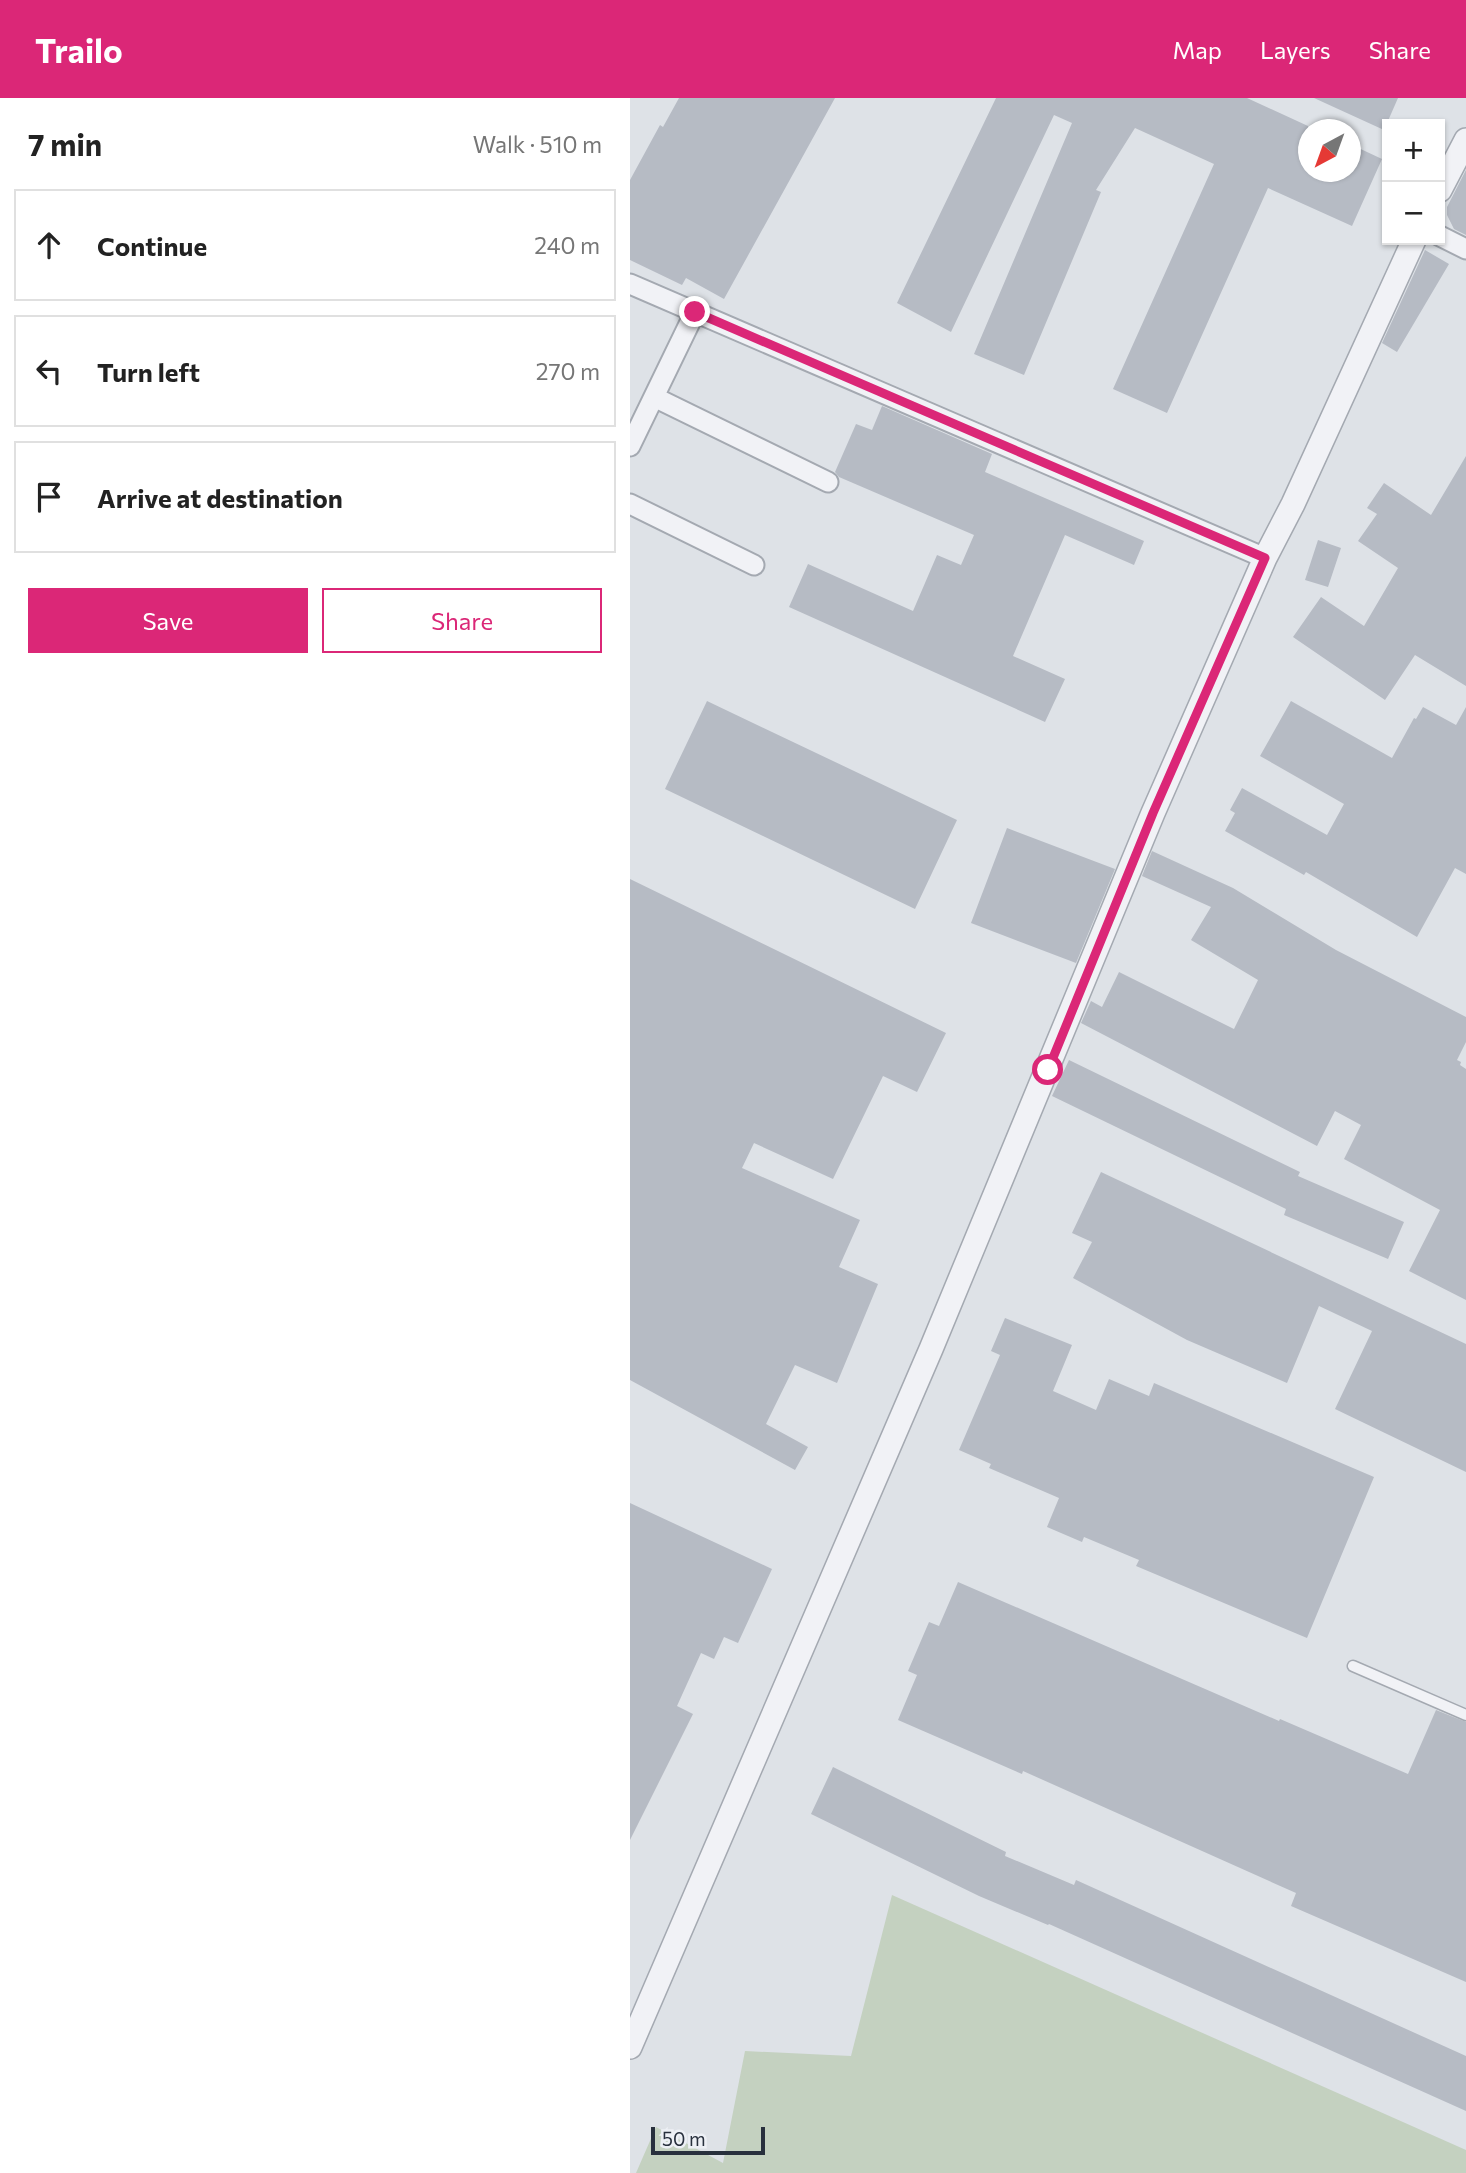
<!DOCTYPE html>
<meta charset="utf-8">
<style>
:root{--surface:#fff;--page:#f2f2f2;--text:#222;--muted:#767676;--line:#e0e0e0;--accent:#db2777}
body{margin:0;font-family:Commissioner,sans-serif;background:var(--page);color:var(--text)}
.controls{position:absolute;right:21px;top:21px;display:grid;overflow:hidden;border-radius:0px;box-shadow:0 2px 5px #0004}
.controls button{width:63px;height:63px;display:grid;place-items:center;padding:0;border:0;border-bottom:2px solid var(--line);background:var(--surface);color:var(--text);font:35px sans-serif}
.compass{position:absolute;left:668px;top:21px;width:63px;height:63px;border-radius:50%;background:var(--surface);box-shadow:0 2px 5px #0004;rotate:221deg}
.scale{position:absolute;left:21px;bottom:18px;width:114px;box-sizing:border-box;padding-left:7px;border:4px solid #28303d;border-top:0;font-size:19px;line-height:24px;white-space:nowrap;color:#28303d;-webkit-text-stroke:5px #edf0f5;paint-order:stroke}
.stop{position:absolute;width:21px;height:21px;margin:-16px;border:5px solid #db2777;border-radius:50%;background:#fff}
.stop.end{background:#db2777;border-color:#fff;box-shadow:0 2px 7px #0008}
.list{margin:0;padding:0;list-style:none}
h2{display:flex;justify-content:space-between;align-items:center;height:91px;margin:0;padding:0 28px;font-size:30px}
h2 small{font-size:23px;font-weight:400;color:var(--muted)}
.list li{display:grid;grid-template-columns:46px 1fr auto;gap:21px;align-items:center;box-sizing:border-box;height:112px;margin:0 14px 14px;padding:0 14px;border:2px solid var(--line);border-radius:0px}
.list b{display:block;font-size:26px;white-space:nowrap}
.list em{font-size:23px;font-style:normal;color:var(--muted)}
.actions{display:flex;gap:14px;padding:21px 28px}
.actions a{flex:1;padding:16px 0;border:2px solid var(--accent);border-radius:0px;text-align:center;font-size:24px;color:var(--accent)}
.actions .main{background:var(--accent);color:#fff}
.icon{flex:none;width:38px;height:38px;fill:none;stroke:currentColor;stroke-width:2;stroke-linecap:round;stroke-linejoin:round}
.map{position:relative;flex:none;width:836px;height:2075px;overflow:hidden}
header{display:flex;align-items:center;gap:42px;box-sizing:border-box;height:98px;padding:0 35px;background:var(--accent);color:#fff}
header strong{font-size:33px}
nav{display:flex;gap:38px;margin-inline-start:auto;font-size:24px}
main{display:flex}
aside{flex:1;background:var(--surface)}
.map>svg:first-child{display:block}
</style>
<header>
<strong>Trailo</strong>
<nav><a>Map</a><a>Layers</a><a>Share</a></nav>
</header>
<main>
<aside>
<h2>7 min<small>Walk · 510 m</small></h2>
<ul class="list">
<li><svg class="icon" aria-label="ahead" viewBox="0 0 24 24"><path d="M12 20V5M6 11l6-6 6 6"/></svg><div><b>Continue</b></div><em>240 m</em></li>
<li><svg class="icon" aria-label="left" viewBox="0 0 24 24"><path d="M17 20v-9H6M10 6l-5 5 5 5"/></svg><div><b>Turn left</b></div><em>270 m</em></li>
<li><svg class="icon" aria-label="arrive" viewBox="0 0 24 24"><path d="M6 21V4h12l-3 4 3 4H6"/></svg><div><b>Arrive at destination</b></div></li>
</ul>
<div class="actions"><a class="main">Save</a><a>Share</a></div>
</aside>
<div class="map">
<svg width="836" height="2075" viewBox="0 0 836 2075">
<rect width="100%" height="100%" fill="#dee2e7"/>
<path fill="#c4d1c0" d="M262,1797L836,2052V2075H6L26,2029L93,2065L115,1953L221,1958Z"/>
<path fill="#b6bbc4" d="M49,0H205L94,201L56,180L52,187L0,162V82L30,27L33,29Z
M366,0H617L678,28V74H720V46L752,61L722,128L638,90L537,315L483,291L584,66L505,30L466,92L471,94L394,277L344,256L442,25L424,17L321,234L267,205Z
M684,0H768L754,32Z
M836,72V137L824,131L817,117V109Z
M795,152L819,166L767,254L752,245Z
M252,308L362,356L355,374L514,443L504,467L435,437L383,558L435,581L415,624L159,509L178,466L283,513L307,457L331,467L344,437L209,379L205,374L226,326L242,332Z
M836,358V588L785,557L755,602L663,539L691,499L734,528L768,470L728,443L747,416L737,410L754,385L801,417Z
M688,442L711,450L698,489L675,482Z
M77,603L327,722L285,811L35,691Z
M661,603L762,660L784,620L786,621L793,609L826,627L836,609V776L825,770L787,839L676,774L674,777L595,733L605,715L600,712L612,690L697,737L714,706L630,658Z
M377,730L485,771L446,865L341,825Z
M522,753L603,790L706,852L836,919V944L827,962L831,964L830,967L836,971V1202L779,1173L810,1112L714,1061L731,1027L705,1013L687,1048L451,925L461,903L472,909L489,874L604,931L628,882L561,842L581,809L512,778Z
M0,781L316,935L287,994L253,978L203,1081L124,1045L112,1070L230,1122L209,1169L248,1186L207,1285L165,1267L136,1326L178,1349L165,1372L0,1282Z
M439,962L670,1074L668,1078L774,1124L758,1161L654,1117L656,1111L422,998Z
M471,1074L836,1246V1374L705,1311L742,1233L689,1208L657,1285L557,1242L443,1180L462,1144L442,1135Z
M375,1220L442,1247L423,1293L466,1312L479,1281L519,1298L524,1285L744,1379L677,1540L506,1468L509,1462L454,1439L452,1444L417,1429L429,1400L359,1370L361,1366L329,1352L370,1257L361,1253Z
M0,1405L142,1471L108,1545L94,1539L84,1561L71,1555L47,1608L63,1616L0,1742Z
M328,1484L649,1623L650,1621L778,1676L806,1612L836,1624V1884L661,1808L666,1795L393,1673L392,1676L268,1622L287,1577L278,1573L299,1524L309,1528Z
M203,1669L376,1754L375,1758L444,1787L446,1782L836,1958V2013L419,1826L418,1827L349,1798L181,1716Z"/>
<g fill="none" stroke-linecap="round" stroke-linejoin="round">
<defs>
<path id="service" d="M723,1568L836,1617"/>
<path id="minor" d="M810,138L836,151
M0,186L635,460
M24,299L198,384
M0,348L65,214
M0,406L124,467"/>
<path id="tertiary" d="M810,92L836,42
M0,1949L301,1251L523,715L635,460L663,406L784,142"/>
</defs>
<use href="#service" stroke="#a4a9b1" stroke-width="13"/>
<use href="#minor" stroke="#a4a9b1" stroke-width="23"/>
<use href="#tertiary" stroke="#a4a9b1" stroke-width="26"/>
<use href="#service" stroke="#f1f2f6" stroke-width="10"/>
<use href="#minor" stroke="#f1f2f6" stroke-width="19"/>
<use href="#tertiary" stroke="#f1f2f6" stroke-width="23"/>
</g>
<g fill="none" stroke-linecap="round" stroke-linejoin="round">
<path stroke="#db2777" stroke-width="9" d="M65,214L635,460L523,715L418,972"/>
</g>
</svg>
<div class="controls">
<button>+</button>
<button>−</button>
</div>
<svg class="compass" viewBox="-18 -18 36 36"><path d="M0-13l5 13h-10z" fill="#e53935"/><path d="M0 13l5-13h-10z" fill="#767676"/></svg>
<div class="scale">50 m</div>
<div class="stop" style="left:418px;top:972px"></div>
<div class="stop end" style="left:65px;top:214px"></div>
</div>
</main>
